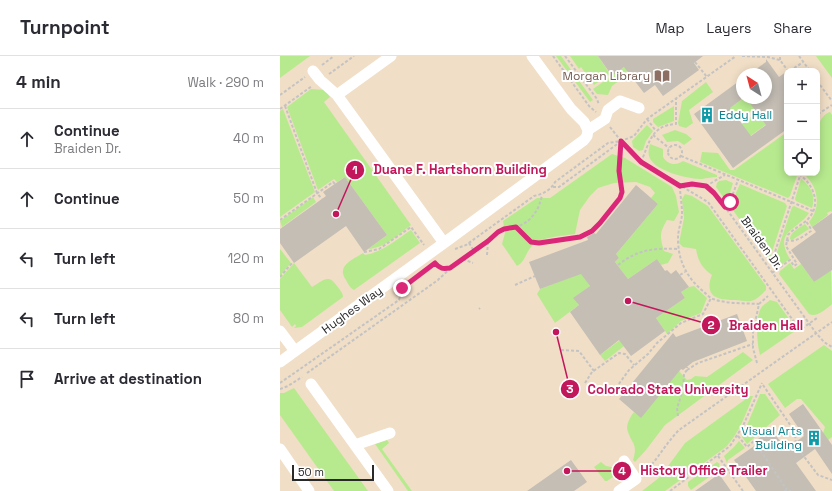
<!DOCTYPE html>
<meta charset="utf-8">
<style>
:root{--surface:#fff;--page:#f2f2f3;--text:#2b2b33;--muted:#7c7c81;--line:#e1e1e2}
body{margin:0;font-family:"Space Grotesk",sans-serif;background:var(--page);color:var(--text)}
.controls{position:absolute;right:12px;top:12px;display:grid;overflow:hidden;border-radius:8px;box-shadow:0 2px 10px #0003}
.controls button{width:36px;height:36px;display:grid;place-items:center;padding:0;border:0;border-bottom:1px solid var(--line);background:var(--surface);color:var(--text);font:20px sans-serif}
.compass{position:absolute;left:456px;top:12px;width:36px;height:36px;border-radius:50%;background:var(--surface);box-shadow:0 2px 10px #0003;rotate:324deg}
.scale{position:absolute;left:12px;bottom:10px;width:82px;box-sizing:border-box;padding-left:4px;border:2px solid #292929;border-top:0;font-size:11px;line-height:14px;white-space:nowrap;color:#292929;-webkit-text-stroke:3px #fff;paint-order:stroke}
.stop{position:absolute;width:12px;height:12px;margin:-9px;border:3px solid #db2777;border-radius:50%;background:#fff}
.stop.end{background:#db2777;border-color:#fff;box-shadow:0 1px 4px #0008}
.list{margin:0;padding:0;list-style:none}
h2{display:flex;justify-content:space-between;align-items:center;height:52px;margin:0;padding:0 16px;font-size:17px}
h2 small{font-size:13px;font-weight:400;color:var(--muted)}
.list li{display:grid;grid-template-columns:26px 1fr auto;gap:12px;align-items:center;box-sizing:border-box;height:60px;padding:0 16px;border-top:1px solid var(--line)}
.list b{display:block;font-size:15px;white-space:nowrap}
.list p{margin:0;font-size:13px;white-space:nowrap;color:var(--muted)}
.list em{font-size:13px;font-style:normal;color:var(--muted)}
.icon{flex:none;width:22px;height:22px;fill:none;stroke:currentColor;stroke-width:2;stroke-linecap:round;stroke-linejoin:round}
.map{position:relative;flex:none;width:552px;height:435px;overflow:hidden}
header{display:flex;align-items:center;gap:24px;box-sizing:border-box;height:56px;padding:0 20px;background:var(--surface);border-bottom:1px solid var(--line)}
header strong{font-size:19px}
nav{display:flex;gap:22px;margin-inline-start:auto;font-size:14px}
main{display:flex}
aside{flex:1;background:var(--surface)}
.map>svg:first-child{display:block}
</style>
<header>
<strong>Turnpoint</strong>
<nav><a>Map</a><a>Layers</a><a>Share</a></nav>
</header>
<main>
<aside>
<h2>4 min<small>Walk · 290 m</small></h2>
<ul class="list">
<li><svg class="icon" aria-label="ahead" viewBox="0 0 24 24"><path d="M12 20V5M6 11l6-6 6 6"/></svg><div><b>Continue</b><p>Braiden Dr.</p></div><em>40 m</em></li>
<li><svg class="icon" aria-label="ahead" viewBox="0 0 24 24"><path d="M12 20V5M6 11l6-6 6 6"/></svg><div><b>Continue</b></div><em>50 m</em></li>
<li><svg class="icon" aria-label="left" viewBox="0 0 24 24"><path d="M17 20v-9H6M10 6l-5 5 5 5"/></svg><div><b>Turn left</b></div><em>120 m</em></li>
<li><svg class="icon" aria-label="left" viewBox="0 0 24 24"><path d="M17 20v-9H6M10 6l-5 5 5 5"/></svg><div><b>Turn left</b></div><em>80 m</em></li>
<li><svg class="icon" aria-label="arrive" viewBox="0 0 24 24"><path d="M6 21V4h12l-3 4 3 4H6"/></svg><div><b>Arrive at destination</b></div></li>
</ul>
</aside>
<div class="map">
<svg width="552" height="435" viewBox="0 0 552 435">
<rect width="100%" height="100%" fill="#ede2d9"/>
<path fill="#f1dec6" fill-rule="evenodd" d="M0,0H552V435H0ZM507,15H537V117H507ZM462,18H486V42H462Z"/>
<path fill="#b7ea8f" d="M0,0H30L0,22Z
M276,0H281L313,44L310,46Z
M290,0H318L330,18L314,29L301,11L299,13Z
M536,0H552V22Z
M350,7L353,10L346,16L347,19L332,30L328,39L317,38L313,33Z
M426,26L433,36L409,54L413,67L406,72L399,70L398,67L402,45Z
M31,33L45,34L50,41L44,46L131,169C118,179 105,192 88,193L107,179L65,121L57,126L54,123L38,134L7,51Z
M464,42H481C467,66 456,64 431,65Z
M394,50V65L378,71L373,66V63Z
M3,53L35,136L0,161V55Z
M477,56L495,62L452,93L462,68Z
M550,56L552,59V156L551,155L547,157L548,159L532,171L529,166C542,150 538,130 523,117H537C537,101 531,62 550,56Z
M367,69L373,75L366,85L363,94L359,95L353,91L352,85Z
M395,74L406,78L412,83L404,89L398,85L387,86L382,79Z
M507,76V117H518L510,140L508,142L420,106L422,96L438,97L450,114H454Z
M370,88L383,93V101C388,109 396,110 403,105L437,119V121C432,121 427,122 422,123C408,123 373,115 369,100C368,96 369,92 370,88Z
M332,98L345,102L392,131L396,140L399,156L394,165L387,164C379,178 380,180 384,195L393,198L388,207L381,209L377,203L348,223L335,206L339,202L336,198L378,148L371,142L375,137L370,131L356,126L334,127L318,132L310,140L300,154L295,178C283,180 259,181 252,190C245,197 246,205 237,210L222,188L225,177L223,165L257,142H270Z
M521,123C531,130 536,140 532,152L516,145L515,143Z
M446,124L453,127L448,143L446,145L436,131L437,127L439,125Z
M460,128L505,147L507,150L490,202H487L450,150Z
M405,138L412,140L428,150L486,230V234C482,238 477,244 471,245C466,246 460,244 455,244C449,244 441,244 436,241C427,237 429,225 432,219C422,212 418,205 416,193L403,191L399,187L404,162L402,143Z
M33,141L36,146L2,171L0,165Z
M514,150L529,157C517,175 493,175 510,203L498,211L494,205L512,151Z
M525,168L529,173L512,184L510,183C510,176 519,172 525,168Z
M131,174L140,187L74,234C70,232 68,228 66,224C56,210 72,204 83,197L85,199C103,196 117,183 131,174Z
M0,193L11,207L0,220Z
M14,207L32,231C43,225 48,217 57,230C60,234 63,237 63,241L22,271L14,272L16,270L15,268L12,271L0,254V223Z
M510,207L514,213L521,208L534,226L551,214L552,248C546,253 537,262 529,258L499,218L500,215Z
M318,211L324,214L307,226L310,230L294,242L299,249L275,267L257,238L260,233Z
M414,230L427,242L421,257L401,265L387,278L376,262L405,242L401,236L409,231Z
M490,244L497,246L515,271V275L480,299C477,288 475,263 481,252C483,249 488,246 490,244Z
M340,284L344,290L325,305L320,299Z
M544,289L552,295V381L548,384L543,377L545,371L521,343H517L505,352L488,328Z
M463,296L473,304L385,369L366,394L355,406L353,404C358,388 352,388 348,376C345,370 350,361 354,356L361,361L399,315L407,324L411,323L415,320L427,321Z
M14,332L88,435H54L0,359V337H4Z
M480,338H485L500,359L467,388L462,381Z
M470,340H473C466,358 459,377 446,391L385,435H362L380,421L405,387Z
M107,384L109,387L102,393L132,435H128L95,388Z
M459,385L465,392L448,404L447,407L444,400L454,391Z
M321,406L326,410L337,412L342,415L327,425H325L314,411Z
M437,406L440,408L439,409L440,411L442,410L443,411L411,434L408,430V426Z"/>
<path fill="#c4beb5" d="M318,0H423L414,7L419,14L383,40L375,29L364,37L344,11L332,20Z
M486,3L499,21L507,15V73L453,112L414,58L462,23V43L450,52L471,80L486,69L466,42H486V18H469L486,6Z
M65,121L107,179L84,196L66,170L14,207L0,187V173L46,140L43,136Z
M356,129L378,148L336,198L339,202L335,206L348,223L377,203L385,215L387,214L391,218L396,214L409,231L401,236L405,242L376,262L385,275L351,300L339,284L320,299L290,256L299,249L293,242L310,230L301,218L260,233L249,206L308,184L307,181L314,177L316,178Z
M552,157V214L534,226L511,194L536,176L532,171Z
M457,258L467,285L413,306L403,314L401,313L361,362L339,343L393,277L396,281Z
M523,348L552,389V418L535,393L516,407L536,435H476L454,404L480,386L478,383L491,373L506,393L524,380L509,358Z
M291,404L307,426L294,435H247Z
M439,418L451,435H415Z"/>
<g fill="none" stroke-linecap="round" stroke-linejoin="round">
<path stroke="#c3c3c3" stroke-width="2" stroke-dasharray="3 2" stroke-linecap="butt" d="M273,0L309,50L316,56
M285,0L317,43L319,49
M462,0L488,1L500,4L508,15
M519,0L530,15
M500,4V0
M415,6L427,21
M42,9L54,0
M510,15L523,6
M49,18L74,0
M537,25L552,45
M0,39L25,21
M5,50L37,137L42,143
M0,53L32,30
M367,63L376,75
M537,63L538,58L552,49
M330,71L341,85L361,106L428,146L520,274L537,262
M373,79L389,92
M388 96a7 7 0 1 1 14 0a7 7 0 1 1-14 0Z
M401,100L533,155
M361,106C369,88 371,69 396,68V43
M402,129C427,127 430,133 445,151L536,277L544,286L552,291
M400,130C400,139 402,148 402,157C402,165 398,173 398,182C398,204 406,221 423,235C426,238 429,241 433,243C447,248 464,247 479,248
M426,130L445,119
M273,131H279L340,86
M445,151L450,146L458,124
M0,164L53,126L55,128
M236,171L251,186L259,187L300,181L312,175L320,167L340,142L342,136L339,115L341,85
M506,184C516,187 524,180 531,175V173L526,165
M189,187L194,195
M175,193L186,189L254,140C263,138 271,134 275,126L328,87L341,85L354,80L367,63L456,0
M84,196L99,193L131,171L144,189
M207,199L208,186
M183,203L193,207
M492,205L521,117
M154,206L159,212H169
M338,209C358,193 374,192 399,193
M492,217L510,204L514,210L517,208L506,190L508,179C513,173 520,170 526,165C542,151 535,130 520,119
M400,219L405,216
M0,221L13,206
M235,229L255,220
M199,253L200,252
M281,294L299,295L314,315
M477,307L473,292V276L479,248L488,240
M407,314L418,307L473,288
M27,317L158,224C173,209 190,198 207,186C211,183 214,178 219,176C224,172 231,173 237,171C252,165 259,154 262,139
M0,327L119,244L123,231
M305,327L312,316L339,297L345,298L354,309
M483,329L515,376L516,390L538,419L552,424
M0,333L8,330L22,321
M330,340L349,314L368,298L377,287L401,267L423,258L431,242
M398,360L397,352L403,334L404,318L407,314V311
M458,380L467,391L474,385L507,434
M438,400L463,435
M365,416C378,403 386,387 399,374L552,266
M390,435L450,390L463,370L482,327
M504,435H511"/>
<path stroke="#fff" stroke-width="11" d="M111,0L57,39L164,187L304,84L307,80L308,74L304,66L291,53L252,0
M33,15L40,24L57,39
M308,74L325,63L328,54L340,45L359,52
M0,275L15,295
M0,306L164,187
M31,328L108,435
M75,389L110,377
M0,393L29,435
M339,435L356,423L344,405"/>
</g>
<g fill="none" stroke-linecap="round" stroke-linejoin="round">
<path stroke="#db2777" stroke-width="5" d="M122,232L155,207C160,213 163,213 170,212L208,185L218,176L224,173L236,171L251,186L259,187L300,181L312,175L320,167L340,142L342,136L339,115L341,85L361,106L400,130L412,128L426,130L434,137L445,151L450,146"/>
</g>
<defs>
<symbol id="library-bare" viewBox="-9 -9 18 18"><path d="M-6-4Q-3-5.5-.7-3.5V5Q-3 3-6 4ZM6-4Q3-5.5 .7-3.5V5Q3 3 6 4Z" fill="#8d6e63" stroke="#fff" stroke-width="2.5" paint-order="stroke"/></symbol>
<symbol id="building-bare" viewBox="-9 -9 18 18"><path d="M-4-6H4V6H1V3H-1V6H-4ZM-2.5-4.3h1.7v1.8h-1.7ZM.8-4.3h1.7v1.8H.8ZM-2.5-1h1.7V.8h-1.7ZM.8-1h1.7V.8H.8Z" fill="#0f9aa8" stroke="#fff" stroke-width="2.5" paint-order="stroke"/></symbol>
</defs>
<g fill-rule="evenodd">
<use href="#library-bare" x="371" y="9" width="22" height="22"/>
<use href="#building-bare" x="416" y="48" width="22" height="22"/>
<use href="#building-bare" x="523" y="371" width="22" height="22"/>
</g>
<g text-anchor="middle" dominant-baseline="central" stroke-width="4" stroke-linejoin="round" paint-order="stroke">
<g font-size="12" fill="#785e54" stroke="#fff" text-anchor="end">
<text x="370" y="20">Morgan Library</text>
</g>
<g font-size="12" fill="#0d838f" stroke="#fff" text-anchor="start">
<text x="439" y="59">Eddy Hall</text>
<text x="522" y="375" text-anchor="end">Visual Arts<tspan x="522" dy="14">Building</tspan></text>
</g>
<g font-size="12" fill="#292929" stroke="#fff">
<text transform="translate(482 187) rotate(54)">Braiden Dr.</text>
<text transform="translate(72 254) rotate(-36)">Hughes Way</text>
</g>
</g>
<path fill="none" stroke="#c2185b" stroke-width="1.5" d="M56 158L75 114M348 245L431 269M276 276L290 333M287 415L342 415"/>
<g fill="#c2185b" stroke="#fff" stroke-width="1.5">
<circle cx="56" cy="158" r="4"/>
<circle cx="348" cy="245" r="4"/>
<circle cx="276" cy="276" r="4"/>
<circle cx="287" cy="415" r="4"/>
<circle cx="75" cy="114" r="10"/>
<circle cx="431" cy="269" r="10"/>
<circle cx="290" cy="333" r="10"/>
<circle cx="342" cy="415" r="10"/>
</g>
<g font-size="12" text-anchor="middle" font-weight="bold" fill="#fff">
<text x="75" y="118">1</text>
<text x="431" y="273">2</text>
<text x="290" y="337">3</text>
<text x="342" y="419">4</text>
</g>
<g font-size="13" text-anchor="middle" font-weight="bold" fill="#c2185b" stroke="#fff" stroke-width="4" stroke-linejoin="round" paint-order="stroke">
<text x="180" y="118">Duane F. Hartshorn Building</text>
<text x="486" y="274">Braiden Hall</text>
<text x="388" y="338">Colorado State University</text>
<text x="424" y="419">History Office Trailer</text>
</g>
</svg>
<div class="controls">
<button>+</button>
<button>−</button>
<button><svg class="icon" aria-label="locate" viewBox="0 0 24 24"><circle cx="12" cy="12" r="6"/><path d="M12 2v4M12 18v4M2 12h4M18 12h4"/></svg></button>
</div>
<svg class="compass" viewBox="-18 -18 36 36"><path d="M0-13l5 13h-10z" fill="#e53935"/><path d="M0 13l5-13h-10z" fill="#7c7c81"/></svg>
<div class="scale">50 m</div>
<div class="stop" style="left:450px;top:146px"></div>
<div class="stop end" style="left:122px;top:232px"></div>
</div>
</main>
